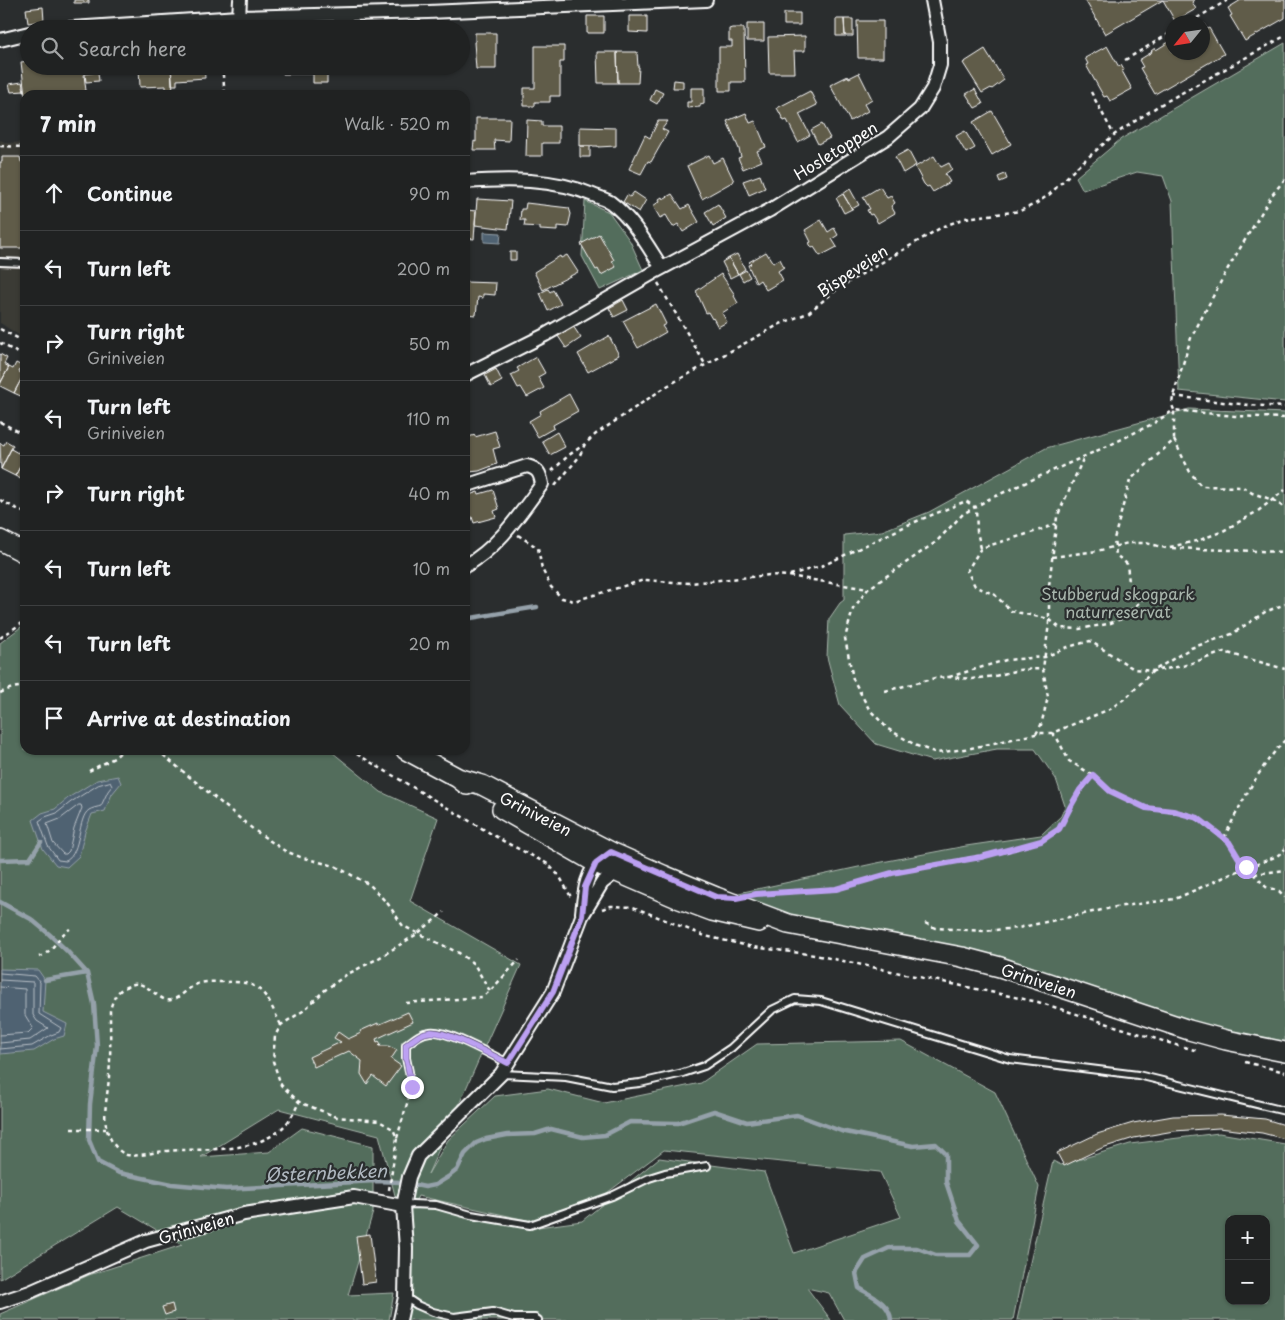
<!DOCTYPE html>
<meta charset="utf-8">
<style>
:root{--surface:#202222;--page:#2d2f2f;--text:#f1f3f6;--muted:#a2a4a5;--line:#3d3f40}
body{margin:0;font-family:"Playpen Sans",sans-serif;background:var(--page);color:var(--text)}
.controls{position:absolute;right:15px;bottom:15px;display:grid;overflow:hidden;border-radius:10px;box-shadow:0 1px 4px #0004}
.controls button{width:45px;height:45px;display:grid;place-items:center;padding:0;border:0;border-bottom:1px solid var(--line);background:var(--surface);color:var(--text);font:25px sans-serif}
.compass{position:absolute;left:1165px;top:15px;width:45px;height:45px;border-radius:50%;background:var(--surface);box-shadow:0 1px 4px #0004;rotate:240deg}
.stop{position:absolute;width:15px;height:15px;margin:-11px;border:4px solid #bca0f2;border-radius:50%;background:#fff}
.stop.end{background:#bca0f2;border-color:#fff;box-shadow:0 1px 5px #0008}
.list{margin:0;padding:0;list-style:none}
h2{display:flex;justify-content:space-between;align-items:center;height:65px;margin:0;padding:0 20px;font-size:21px}
h2 small{font-size:16px;font-weight:400;color:var(--muted)}
.list li{display:grid;grid-template-columns:32px 1fr auto;gap:15px;align-items:center;box-sizing:border-box;height:75px;padding:0 20px;border-top:1px solid var(--line)}
.list b{display:block;font-size:19px;white-space:nowrap}
.list p{margin:0;font-size:16px;white-space:nowrap;color:var(--muted)}
.list em{font-size:16px;font-style:normal;color:var(--muted)}
.icon{flex:none;width:28px;height:28px;fill:none;stroke:currentColor;stroke-width:2;stroke-linecap:round;stroke-linejoin:round}
.map{position:relative;flex:none;width:1285px;height:1320px;overflow:hidden}
.search{position:absolute;background:var(--surface);box-shadow:0 1px 4px #0004;left:20px;top:20px;width:450px;height:55px;display:flex;align-items:center;gap:12px;box-sizing:border-box;padding:0 18px;border-radius:28px;color:var(--muted);font-size:19px}
.panel{position:absolute;background:var(--surface);box-shadow:0 1px 4px #0004;left:20px;top:90px;width:450px;height:665px;border-radius:15px}
.map>svg:first-child{display:block}
</style>
<div class="map">
<svg width="1285" height="1320" viewBox="0 0 1285 1320">
<rect width="100%" height="100%" fill="#2a2d2e"/>
<filter id="ink" filterUnits="userSpaceOnUse"><feTurbulence type="fractalNoise" baseFrequency=".02" numOctaves="2"/><feDisplacementMap in="SourceGraphic" scale="10" xChannelSelector="R" yChannelSelector="G"/><feConvolveMatrix kernelMatrix="1 2 1 2 8 2 1 2 1" color-interpolation-filters="sRGB"/></filter>
<g filter="url(#ink)">
<path fill="#3a3b36" d="M0,140L7,143L25,142V339L0,323Z"/>
<path fill="#536d5b" stroke="#a9b6ad" fill-rule="evenodd" d="M1285,43V402L1179,391L1172,201L1163,176L1137,172L1083,190L1076,177L1121,139Z
M585,201L609,212L630,241L643,270L600,290L582,256Z
M1189,409L1285,413V1047L1157,1018L739,907L734,894L877,863L966,846L1041,835L1061,816L1065,806L1056,779L1035,749H997L932,761L876,744L840,705L827,657L829,619L840,603L844,600V535L882,531L929,512L1046,448Z
M25,624V750H328L332,752L381,792L438,818L410,901L521,965L428,1174L448,1140L495,1096L548,1089L604,1103L701,1083L757,1044L901,1041L995,1092L1039,1187L1013,1320H844L829,1293L807,1288L831,1320H398L409,1248L379,1135L279,1109L201,1157L269,1152L302,1128L373,1146V1212L348,1295L394,1293L389,1320H0V1314L89,1275L182,1245L118,1207L0,1279V643ZM664,1150L880,1172L901,1217L794,1253L764,1172L659,1158L582,1221L531,1228L415,1202L418,1196L531,1221L583,1211Z
M1219,1133L1285,1144V1320H1017L1053,1161L1061,1165L1130,1144ZM1229,1219H1266V1301H1229Z"/>
<path fill="#4f6272" stroke="#95a1aa" d="M484,232L501,233L500,243L484,242Z
M118,776L121,783L112,794L105,811L92,814L85,832L79,856L67,867L56,865L43,849L33,820L42,813L55,809L68,798L97,780Z
M0,969L38,970L45,980L43,1012L67,1024L64,1036L54,1039L34,1051L0,1054Z"/>
<g fill="none" stroke-linecap="round" stroke-linejoin="round">
<path stroke="#b9c0c7" stroke-width="1" d="M110,782L112,786L108,791L101,806C98,807 92,808 89,810C77,818 82,852 66,861L58,860L48,846L39,821L45,817L57,813L71,802L98,785Z
M79,805H81L82,808L74,828L69,851L66,854H63L53,843L47,824L60,819Z
M0,973L35,976L40,982L39,1014L61,1028L59,1032L51,1035L32,1046L0,1049
M0,980L33,982V1015L37,1021L48,1028L30,1040L0,1043
M0,987L25,989V1015L33,1028L28,1033L0,1035"/>
<path stroke="#95a1aa" stroke-width="4.5" d="M465,619L537,607
M0,860L30,859L41,842
M0,902L31,919L49,934L67,951L87,973L94,1004L97,1046L90,1104L89,1140L98,1162L119,1173L172,1184L226,1189L375,1181L401,1182L425,1187L435,1185L448,1177L457,1170L465,1154L476,1143L486,1139L507,1135L535,1134L551,1129L583,1137L605,1135L630,1122L678,1123L714,1111L747,1122L797,1115L841,1131L913,1146L936,1144L946,1154V1182L959,1221L978,1245L970,1255H936L917,1248H889L865,1259L856,1273L859,1288C872,1296 890,1303 891,1320
M45,980L87,973"/>
</g>
<path fill="#615b4a" stroke="#fff" d="M74,0H89V3H74Z
M1085,0H1195L1192,2L1196,9L1175,21L1163,0L1105,34Z
M1241,0H1285V18L1245,41L1230,16L1232,15L1228,8Z
M43,7L44,21L28,23L26,9Z
M784,13H800V25H784Z
M587,16H604V33H587Z
M629,16H647V33L629,32Z
M836,19H844L845,36H836Z
M844,19H853V36H845Z
M857,21H883V58H858Z
M1203,23L1207,29L1209,28L1224,54L1155,94L1140,68L1143,67L1139,60L1152,52L1151,51L1155,48L1156,50L1172,40V52H1202Z
M747,24H764V41H747Z
M732,28H744L745,82H731V91H719V47H732V41H729V29Z
M475,33H496V69H476L474,42H475Z
M805,36V51H794L795,73H769L768,37Z
M535,46H564V62H560V96H550V102H535V106H524V88H535Z
M1107,46L1119,67L1121,65L1124,70L1122,71L1132,89L1110,101L1107,96L1104,97L1086,65L1088,64L1085,58Z
M985,49L1004,80L992,89L991,88L982,93L963,63Z
M597,52H617L618,83H598Z
M617,52H637L638,67H639L638,83H618Z
M29,61V66H83L86,91L59,95H25L21,62Z
M171,66L173,91H166V86L140,87L139,67Z
M171,66H204L205,78L177,80V85H172Z
M283,66H330V74H327V83H313V74H283Z
M402,66H412V69H402Z
M412,66H442L443,71H420V67L412,68Z
M98,72L99,81L86,82L85,74Z
M859,73L872,99L864,104L868,111L850,121L830,85L848,76L849,78Z
M674,80L683,81V88H673Z
M22,82L24,91L11,92L9,84Z
M691,88H704V104L700,105V107L687,108V102H691Z
M655,89L663,93L657,104L650,100Z
M975,89L983,104L975,108L966,94Z
M810,91L817,105L799,114L810,135L798,142L787,120L784,121L777,108Z
M992,111L1011,144L992,155L973,122Z
M746,113L750,123L755,121L766,147L757,151L762,161L743,169L738,158L741,157L739,149L727,121Z
M476,118H510L509,141L494,140L495,150H473L474,141L476,142Z
M527,120L542,121V126H559V143H542V156H526Z
M658,121H668L662,129L668,132L651,162L648,161L641,174L629,169L645,135L650,138Z
M822,124L830,138L818,144L811,130Z
M580,127L616,128V146L598,147V146H580Z
M965,131L975,148L966,153L956,136Z
M580,146H593L590,147V157H580Z
M908,150L916,165L903,173L895,157Z
M709,155L713,163L723,158L734,181L702,199L687,166Z
M934,156L941,167L949,163L952,169L945,174L950,182L933,192L929,186L927,187L924,184L915,167Z
M2,157H20L21,162H25V248H0V162H2Z
M1005,174L1007,179L1000,182L998,177Z
M760,175L765,188L749,195L743,181Z
M880,187L887,198L891,196L895,203L891,206L895,213L878,223L872,214L870,215L867,210L870,209L863,197Z
M850,189L859,205L852,209L843,194Z
M634,192L646,200L639,212L623,202L627,195L630,197Z
M672,194L682,209L689,205L699,222L683,232L678,224L673,227L666,215L660,218L653,206L660,201L659,199L662,197L663,199Z
M843,194L852,209L844,213L836,198Z
M477,199L511,201L508,229L475,225Z
M526,203L569,208L571,214L568,227L557,226V231L540,230V227L524,226L525,220H520L521,209H525Z
M718,204L726,218L713,226L705,212Z
M467,210L476,211L474,239L465,238Z
M821,220L828,232L834,228L838,235L832,239L837,247L820,256L814,247L812,248L809,243L811,242L805,230Z
M599,234L614,260L612,261L616,267L601,275L598,269L596,270L581,244Z
M510,252H516V260H510Z
M766,252L773,263L780,259L784,267L778,271L783,280L766,290L760,280L756,283L748,265L751,264L749,262Z
M737,254L745,269L738,274L729,258Z
M567,255L578,272L543,290L534,272L560,256L561,258Z
M729,258L738,274L730,278L722,262Z
M746,270L750,277L743,281L739,274Z
M721,274L735,295L734,296L738,303L722,313L727,322L718,327L713,318L712,319L708,312L706,313L696,291Z
M465,279V282L496,283L495,295L483,294V298L478,297L476,315L465,314Z
M548,289L550,292L553,290L561,304L548,311L540,293Z
M623,300L628,310L614,317L609,308Z
M656,304L666,324L662,326L666,332L638,348L623,321Z
M573,326L581,338L566,348L558,336Z
M609,336L619,355L588,372L578,354Z
M0,354L7,358L4,364L9,367L0,384Z
M536,357L545,373L538,377L544,388L527,397L521,387L518,388L511,375L519,371L517,368Z
M16,363L22,366L19,372L24,374L14,393L0,386V384L9,367L13,369Z
M496,369L502,381L491,387L485,375Z
M24,374L25,375V398L14,393Z
M569,394L578,411L553,425L554,428L538,437L529,421L541,414L540,411Z
M495,431L500,447L493,449L497,464L479,471L469,472L465,457L470,455L465,438L475,435V437Z
M557,432L565,447L550,455L542,441Z
M6,441L13,445L1,469L0,443L4,445Z
M11,449L18,453L20,449L25,451V458L15,476L1,469Z
M25,458V481L15,476Z
M493,490L499,509L494,511L496,517L474,523L472,517L467,519L465,510V494L468,493L469,495L478,492L479,494Z
M408,1012L413,1022L376,1039L377,1042L379,1041L381,1044L379,1046H388L397,1050L391,1059L401,1066L386,1086L373,1076L367,1084L361,1074L362,1061L349,1051L314,1067L309,1057L341,1042L334,1038L338,1032L348,1039L361,1033L360,1031L378,1023V1025Z
M1221,1115L1265,1119L1285,1125V1139L1262,1133L1219,1128L1174,1131L1134,1138L1102,1148L1064,1166L1057,1153L1097,1134L1133,1123L1173,1116Z
M370,1234L376,1282L362,1284L356,1236Z
M172,1304L174,1312L165,1315L162,1307Z"/>
<g fill="none" stroke-linecap="round" stroke-linejoin="round">
<defs>
<path id="lane" d="M0,262L25,263
M409,1072L406,1058V1045C414,1039 420,1033 430,1032C446,1029 491,1055 508,1063
M502,1074L566,1077L612,1086L640,1083L683,1073L704,1066L731,1048L772,1010L795,999L821,1001L1010,1059L1138,1075L1285,1111
M403,1206L412,1204L436,1205L471,1215L530,1225L612,1196L649,1178L665,1173L707,1166
M405,1297L417,1305L433,1312L454,1317L493,1312L514,1318H535L538,1320"/>
<path id="street" d="M239,17L240,0
M57,29L239,17L428,12L706,0
M0,40L29,33
M465,182C507,179 553,178 593,195C598,197 605,199 610,202C633,219 647,245 662,268
M465,375L545,335L653,273L770,210L888,137L920,109L933,88L940,65V42L932,0
M465,486L527,466C538,469 540,473 542,484C520,514 498,548 465,566
M582,913C584,895 585,871 602,859
M0,1302L30,1292L146,1241L244,1214L354,1197L403,1206
M400,1320L405,1297L406,1248L403,1206L409,1177L418,1156L501,1074L553,992L582,916L602,883L616,872"/>
<path id="primary" d="M0,540L25,553
M406,750L458,778L467,785
M458,778L482,785L611,852L663,875L716,897L788,924L962,957L1000,967L1189,1030L1226,1040L1285,1052
M502,809L596,863L677,898L712,911L759,922"/>
</defs>
<use href="#lane" stroke="#fff" stroke-width="10"/>
<use href="#street" stroke="#fff" stroke-width="16"/>
<use href="#primary" stroke="#fff" stroke-width="22"/>
<path stroke="#fff" stroke-width="2.5" stroke-dasharray="4 4" stroke-linecap="butt" d="M1190,22L1228,0
M1125,60L1172,32
M222,66L225,95
M1091,92L1114,135
M0,146L25,147
M1285,179L1272,195L1227,270L1191,338L1173,396L1172,405L1174,410L1154,423L1112,444L989,499L963,514L936,542L868,589L853,609L845,638L853,679L869,709L888,729L917,746L937,753L971,748L1040,733H1052L1110,709L1128,696L1153,671L1191,648L1232,634L1265,612L1285,604
M658,283L705,364
M0,329L25,342
M0,343L25,357
M1173,396L1248,405L1285,407
M0,422L25,435
M1174,440L1190,472L1201,486L1243,487L1252,493L1273,500L1285,508
M552,471L569,455L585,444
M555,486L579,457L585,444L596,434L667,386L780,324L808,313L840,287L942,227L965,218L1020,211L1037,203L1050,194L1078,166L1114,135L1158,106L1285,36
M0,500L25,513
M518,535L538,548L542,569L551,587L562,598L574,601L644,580L690,583L770,575L789,576L868,589
M981,548L967,571L975,586L995,595L1011,611L1049,619L1060,628L1079,629L1108,624L1121,619L1142,600L1129,582L1127,564L1116,555L1114,539L1130,480L1174,440V410L1235,416L1285,418
M1172,548L1285,552
M1052,557L1097,551L1128,543H1146L1166,548L1200,540L1223,531L1258,511L1285,490
M790,575L824,565L910,524L966,501L976,508L977,532L981,548L1037,531L1056,524
M0,638L25,621
M949,677L1006,660L1045,657L1068,647L1090,641L1134,669L1153,671L1183,666L1224,652L1285,669
M885,691L935,678L949,677L972,679L995,676L1018,670L1043,669
M0,693L12,688L25,686
M1052,733L1057,738L1069,761L1093,775L1110,791L1146,808L1173,811L1197,818L1229,842L1240,860L1266,887L1279,891L1285,897
M1036,734L1041,725L1048,697L1043,669L1049,623V586L1057,517L1083,459
M157,750L254,830L285,851L303,858L335,866L370,885L388,904L403,926L459,953L474,964L490,991
M350,750L505,842L548,864L560,877L571,897
M89,771L114,758L123,750
M1224,838C1241,803 1258,769 1285,740
M1248,868L1277,856L1285,849
M1254,874L1285,870
M755,894L836,889L892,873L1008,851L1041,841L1059,829L1071,804L1093,775
M602,909L611,906L633,907L705,936L753,947L815,955L1038,1002L1179,1046
M925,923L935,928L984,931L1018,928L1116,907L1175,899L1247,867
M39,957C56,950 56,937 70,929
M406,1003L482,997L490,991L519,960
M281,1025C265,994 263,980 224,982C215,982 205,981 197,984C188,988 180,998 171,1000C161,1003 149,984 137,984C134,983 129,986 126,987C116,991 112,1001 110,1011C110,1032 111,1054 109,1076C108,1099 99,1122 113,1143C116,1148 121,1153 127,1155C139,1157 153,1152 165,1151C196,1148 234,1153 263,1140C283,1131 290,1122 299,1102
M1184,1047L1198,1051
M1245,1062L1285,1072
M71,1129H106
M397,1138L412,1087L411,1081
M389,1190L397,1138L393,1129L379,1121L337,1117L299,1102L281,1085L273,1061L275,1036L281,1025L303,1011L325,990L346,975L377,959L417,934L444,912"/>
<use href="#lane" stroke="#2a2d2e" stroke-width="6"/>
<use href="#street" stroke="#2a2d2e" stroke-width="12"/>
<use href="#primary" stroke="#2a2d2e" stroke-width="19"/>
</g>
</g>
<g fill="none" stroke-linecap="round" stroke-linejoin="round" filter="url(#ink)">
<path stroke="#bca0f2" stroke-width="6" d="M412,1087L406,1058V1045C414,1039 420,1033 430,1032C446,1030 491,1055 508,1063L553,992L582,916L585,887L596,863L611,852L716,897L736,898L756,894L836,889L892,873L981,857L1041,841L1059,829L1072,804L1080,790L1093,775L1110,791L1146,808L1173,811L1198,818L1229,842L1240,860L1246,867"/>
</g>
<g text-anchor="middle" dominant-baseline="central" stroke-width="4.5" stroke-linejoin="round" paint-order="stroke">
<g font-size="16" fill="#fff" stroke="#2a2d2e">
<text transform="translate(835 150) rotate(-32)">Hosletoppen</text>
<text transform="translate(852 270) rotate(-33)">Bispeveien</text>
<text transform="translate(536 813) rotate(27)">Griniveien</text>
<text transform="translate(1039 980) rotate(18)">Griniveien</text>
<text transform="translate(196 1227) rotate(-16)">Griniveien</text>
</g>
<g font-size="16" fill="#a9b6ad" stroke="#2a2d2e">
<text x="1118" y="593">Stubberud skogpark<tspan x="1118" dy="18">naturreservat</tspan></text>
</g>
<g font-size="18" font-style="italic" fill="#b0b8c0" stroke="#2a2d2e">
<text transform="translate(326 1172) rotate(-2)">Østernbekken</text>
</g>
</g>
</svg>
<div class="controls">
<button>+</button>
<button>−</button>
</div>
<svg class="compass" viewBox="-18 -18 36 36"><path d="M0-13l5 13h-10z" fill="#e53935"/><path d="M0 13l5-13h-10z" fill="#a2a4a5"/></svg>
<div class="stop" style="left:1246px;top:867px"></div>
<div class="stop end" style="left:412px;top:1087px"></div>
<div class="search"><svg class="icon" aria-label="search" viewBox="0 0 24 24"><circle cx="10" cy="10" r="6"/><path d="M15 15l6 6"/></svg>Search here</div>
<section class="panel">
<h2>7 min<small>Walk · 520 m</small></h2>
<ul class="list">
<li><svg class="icon" aria-label="ahead" viewBox="0 0 24 24"><path d="M12 20V5M6 11l6-6 6 6"/></svg><div><b>Continue</b></div><em>90 m</em></li>
<li><svg class="icon" aria-label="left" viewBox="0 0 24 24"><path d="M17 20v-9H6M10 6l-5 5 5 5"/></svg><div><b>Turn left</b></div><em>200 m</em></li>
<li><svg class="icon" aria-label="right" viewBox="0 0 24 24"><path d="M7 20v-9h11M14 6l5 5-5 5"/></svg><div><b>Turn right</b><p>Griniveien</p></div><em>50 m</em></li>
<li><svg class="icon" aria-label="left" viewBox="0 0 24 24"><path d="M17 20v-9H6M10 6l-5 5 5 5"/></svg><div><b>Turn left</b><p>Griniveien</p></div><em>110 m</em></li>
<li><svg class="icon" aria-label="right" viewBox="0 0 24 24"><path d="M7 20v-9h11M14 6l5 5-5 5"/></svg><div><b>Turn right</b></div><em>40 m</em></li>
<li><svg class="icon" aria-label="left" viewBox="0 0 24 24"><path d="M17 20v-9H6M10 6l-5 5 5 5"/></svg><div><b>Turn left</b></div><em>10 m</em></li>
<li><svg class="icon" aria-label="left" viewBox="0 0 24 24"><path d="M17 20v-9H6M10 6l-5 5 5 5"/></svg><div><b>Turn left</b></div><em>20 m</em></li>
<li><svg class="icon" aria-label="arrive" viewBox="0 0 24 24"><path d="M6 21V4h12l-3 4 3 4H6"/></svg><div><b>Arrive at destination</b></div></li>
</ul>
</section>
</div>
